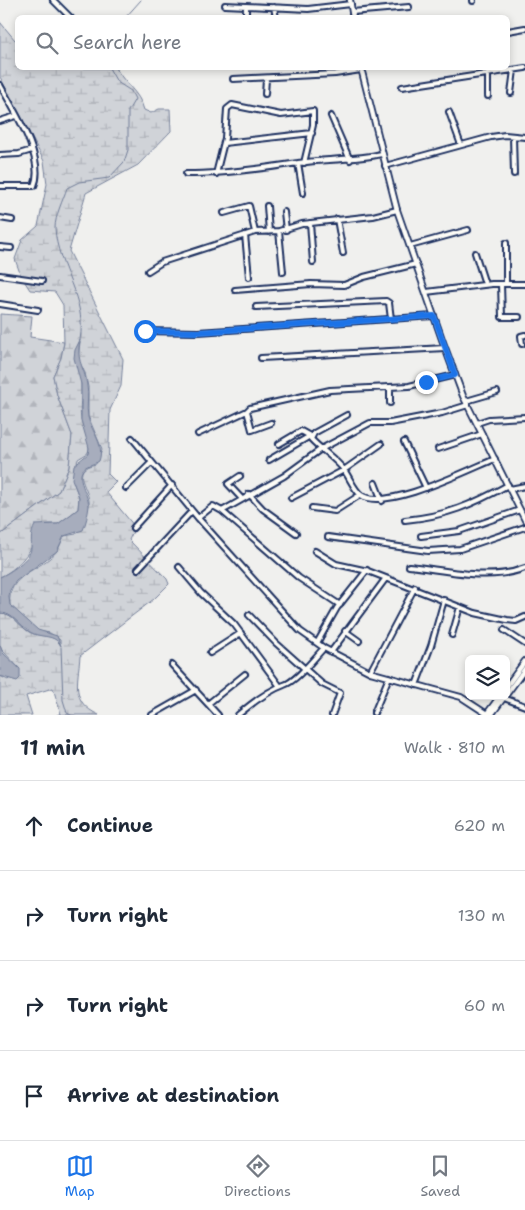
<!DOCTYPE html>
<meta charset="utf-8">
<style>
:root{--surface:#fff;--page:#f2f2f3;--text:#1f2937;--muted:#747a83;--line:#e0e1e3;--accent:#1a73e8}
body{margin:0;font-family:"Shantell Sans",sans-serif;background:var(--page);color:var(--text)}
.controls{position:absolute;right:15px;bottom:15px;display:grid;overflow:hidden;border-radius:8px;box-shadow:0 2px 8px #0003}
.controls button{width:45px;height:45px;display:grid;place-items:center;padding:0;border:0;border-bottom:1px solid var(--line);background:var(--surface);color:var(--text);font:25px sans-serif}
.stop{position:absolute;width:15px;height:15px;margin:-11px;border:4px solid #1a73e8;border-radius:50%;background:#fff}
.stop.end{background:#1a73e8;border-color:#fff;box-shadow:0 1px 5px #0008}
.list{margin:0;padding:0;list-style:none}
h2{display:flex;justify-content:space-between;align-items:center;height:65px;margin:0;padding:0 20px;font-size:21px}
h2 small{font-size:16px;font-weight:400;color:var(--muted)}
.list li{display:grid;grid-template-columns:32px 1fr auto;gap:15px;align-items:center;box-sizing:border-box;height:90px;padding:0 20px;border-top:1px solid var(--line)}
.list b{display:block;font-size:19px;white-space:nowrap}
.list em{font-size:16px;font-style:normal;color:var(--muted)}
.icon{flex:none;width:28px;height:28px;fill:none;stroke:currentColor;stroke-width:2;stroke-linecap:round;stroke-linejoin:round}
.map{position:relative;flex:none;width:525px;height:715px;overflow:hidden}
.search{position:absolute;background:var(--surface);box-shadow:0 2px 8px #0003;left:15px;right:15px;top:15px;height:55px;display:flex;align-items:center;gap:12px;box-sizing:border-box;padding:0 18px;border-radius:8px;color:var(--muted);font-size:19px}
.sheet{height:425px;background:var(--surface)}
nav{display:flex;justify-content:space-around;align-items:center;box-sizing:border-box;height:70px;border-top:1px solid var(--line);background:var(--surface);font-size:14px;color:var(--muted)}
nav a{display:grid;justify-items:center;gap:2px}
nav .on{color:var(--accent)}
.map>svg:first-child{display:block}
</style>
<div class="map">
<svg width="525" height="715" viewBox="0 0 525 715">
<defs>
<pattern id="forest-firs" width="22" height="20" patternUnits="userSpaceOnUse" patternTransform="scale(1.25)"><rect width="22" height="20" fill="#d0d3d8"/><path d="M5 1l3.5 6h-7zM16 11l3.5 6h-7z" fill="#b2b5bc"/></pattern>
<pattern id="wetland-marsh" width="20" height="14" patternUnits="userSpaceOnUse" patternTransform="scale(1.25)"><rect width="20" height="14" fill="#d0d3d8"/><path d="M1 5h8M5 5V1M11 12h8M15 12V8" fill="none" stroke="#b2b5bc"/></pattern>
</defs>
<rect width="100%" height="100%" fill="#f0f0ee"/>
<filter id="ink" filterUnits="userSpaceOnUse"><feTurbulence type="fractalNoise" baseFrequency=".02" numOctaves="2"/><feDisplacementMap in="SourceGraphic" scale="10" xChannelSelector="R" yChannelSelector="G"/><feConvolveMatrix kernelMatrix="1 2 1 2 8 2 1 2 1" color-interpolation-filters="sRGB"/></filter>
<g filter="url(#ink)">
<path fill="url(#forest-firs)" stroke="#76819b" d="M0,314L32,316L30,337L64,342L61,358L53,376L57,395L72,435L69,467L59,491L0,535Z"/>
<path fill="url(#wetland-marsh)" stroke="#76819b" d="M0,22L15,40L17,39L18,68H116C125,85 139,91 144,110L151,113L159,109H170L171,131L138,165L86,193L69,251L123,359L121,386L110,410L108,474L116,482L106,492L135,527L129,540L167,579L169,584L154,599L80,656C78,683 70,702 99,715H57L61,714L53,688L26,696L32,715H0V676L8,680L20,669L0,648V613C14,613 18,625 29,632C39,638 54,633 60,644V640L50,633L38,631L10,605C6,574 41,571 57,551C60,547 62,540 64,536L76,534C79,526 87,514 89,505C91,489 67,469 96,464L102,449L88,416V387L85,373L78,359L80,342C70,358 80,367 81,384C82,396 79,407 81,419C84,432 92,440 88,453L78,459L74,484L79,497L78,509L58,524H44C33,546 23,566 0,577V535L59,491L69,467L72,435L57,395L53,376L61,358L64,343L63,305L55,292L30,290L21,276L15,259L22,240L38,226L47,184L44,161L0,77Z"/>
<path fill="#a7adbd" stroke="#6f7b97" d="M80,340C76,363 84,365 87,385C89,395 86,407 88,417C92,433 105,444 99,461C94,465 86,464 82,471C77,480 89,497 89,506C88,514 86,523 83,530L64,536L57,551L16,581L10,590L9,597L10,605L38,630L57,636L61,646C54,633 42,639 30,632C18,626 14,613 0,613V577C9,573 31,559 31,548C32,538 30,535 35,525L58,524L78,509L79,497L72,479L74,465L88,454L89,448L81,420V384L74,358L75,350Z
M0,645L3,653L20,669V678L17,681L0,676Z"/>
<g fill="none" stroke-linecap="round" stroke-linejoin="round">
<path stroke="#6f7b97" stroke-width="1" d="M125,18L141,0
M80,340C88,299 57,268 55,228C55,216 63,200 67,188L79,182L109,178L124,162L128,150V111L135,99L131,91L117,82L109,68
M61,647L63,700L67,713L71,715"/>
<defs>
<path id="minor" d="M53,0L71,18
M473,1V0
M225,5L308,9L351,4
M246,6V18
M274,7L276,18
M352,12L409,7
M508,31L525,28
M233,79L335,74L361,70
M0,85C13,109 46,159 34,186H0
M402,87L525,68
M511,93L514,70
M265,94L266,79
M488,96V75
M449,112L461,145
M331,116L350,160
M0,121L16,116
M513,136L514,174
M224,143L312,133
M0,155L19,154L32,150
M298,163L303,193
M385,166L491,137L505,135L525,137
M186,174C224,174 260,169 298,163C326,159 354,160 382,154
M216,174L225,138L227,109L232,105L281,115L313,111V125L304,163
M267,206L269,232
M284,212L286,230
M224,213L249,206L255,232
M0,218L12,220
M337,219L343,253
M310,223L313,262
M279,231L283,272
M245,235L249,277
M506,243V284
M410,246L468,230
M0,247L11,248
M475,253L485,284
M148,271L162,262L255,232L279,231L302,224L373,216L397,210
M0,275L42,281
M501,284L502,317H519
M235,290L311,284L344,285L364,277L416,264
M426,292L492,284H525
M0,304L38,310
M256,307L386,301L389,303L391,319
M145,331L198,332L434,316
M522,344L521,336L525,335
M261,358L445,348
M390,388V403
M466,401L497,392
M347,415L314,433L311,439C321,450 335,458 344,470C350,478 354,490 361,495C385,512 468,470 495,459
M271,423L252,430L247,411L250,408L330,390L409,386L455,375
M477,423L489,419L525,417
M198,434L247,411
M132,438L198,518L300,631L324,648L370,672L461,697L487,714
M404,442L426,488
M438,449L482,434
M269,460L310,436L301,431L279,444
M240,476L228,484L242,499
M375,483L382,501
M126,488L151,463
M510,489L525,486
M249,494L263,509L296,533
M291,498L344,470L381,444
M312,508L335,511L360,495
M222,511L299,578L340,605
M198,518L213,506L222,511L284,476L321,449L370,423H390L442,413L468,405
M405,520C446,516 472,505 508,485
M133,528L172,485
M421,536L459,531L520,510
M328,537L428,551L460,549L525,527
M315,551L336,564L368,571L475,613L507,620L516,621L525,617
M409,566C446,570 490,582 525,568
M179,567L201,593L234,624L279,685
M138,569L192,511
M249,615L276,643L322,684L340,693L332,715
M504,630L525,644
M345,631L359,641
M452,635L460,607
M317,643L337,608L367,570
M331,652L386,578
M210,653L241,633
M172,665L218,715
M370,672L415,587
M416,685L431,646L444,600
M504,698L525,706
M209,703L245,674
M374,713L389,677
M152,715L196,690
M238,715C252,703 267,691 284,685C297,681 314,658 324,648"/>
<path id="tertiary" d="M350,0L353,18
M361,68L397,210L444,345L463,396L525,520
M506,687L525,661
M506,695L525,669
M486,715L500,696
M491,715L505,696"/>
</defs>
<use href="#minor" stroke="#1b2f5e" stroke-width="8"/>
<use href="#tertiary" stroke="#1b2f5e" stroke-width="8"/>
<use href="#minor" stroke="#fdfcf7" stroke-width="4"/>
<use href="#tertiary" stroke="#fdfcf7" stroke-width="4.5"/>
</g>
</g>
<g fill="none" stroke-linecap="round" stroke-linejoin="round" filter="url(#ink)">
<path stroke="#1a73e8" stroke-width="6" d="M145,331L198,332L434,316L455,375L426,382"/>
</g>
</svg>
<div class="controls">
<button><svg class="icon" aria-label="layers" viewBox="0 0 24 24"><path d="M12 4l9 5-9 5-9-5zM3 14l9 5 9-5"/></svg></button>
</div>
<div class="stop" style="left:145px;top:331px"></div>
<div class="stop end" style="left:426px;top:382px"></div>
<div class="search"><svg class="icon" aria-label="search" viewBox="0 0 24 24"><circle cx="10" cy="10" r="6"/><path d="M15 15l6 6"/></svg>Search here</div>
</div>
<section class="sheet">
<h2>11 min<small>Walk · 810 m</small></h2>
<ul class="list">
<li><svg class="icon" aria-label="ahead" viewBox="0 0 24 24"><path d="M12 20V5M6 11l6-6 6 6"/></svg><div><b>Continue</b></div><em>620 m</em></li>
<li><svg class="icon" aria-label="right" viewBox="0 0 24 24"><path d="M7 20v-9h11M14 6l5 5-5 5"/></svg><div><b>Turn right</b></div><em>130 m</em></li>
<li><svg class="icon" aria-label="right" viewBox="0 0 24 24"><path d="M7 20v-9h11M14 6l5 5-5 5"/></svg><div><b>Turn right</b></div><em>60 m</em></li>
<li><svg class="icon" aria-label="arrive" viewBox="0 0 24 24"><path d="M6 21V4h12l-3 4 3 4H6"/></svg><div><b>Arrive at destination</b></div></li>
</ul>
</section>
<nav>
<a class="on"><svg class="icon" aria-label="map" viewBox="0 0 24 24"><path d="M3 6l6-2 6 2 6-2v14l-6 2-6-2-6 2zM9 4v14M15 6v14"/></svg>Map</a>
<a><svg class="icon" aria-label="directions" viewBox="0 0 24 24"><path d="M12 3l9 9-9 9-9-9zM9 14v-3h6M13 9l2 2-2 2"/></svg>Directions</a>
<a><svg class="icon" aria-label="saved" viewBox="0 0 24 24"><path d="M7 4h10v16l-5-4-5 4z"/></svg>Saved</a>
</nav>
